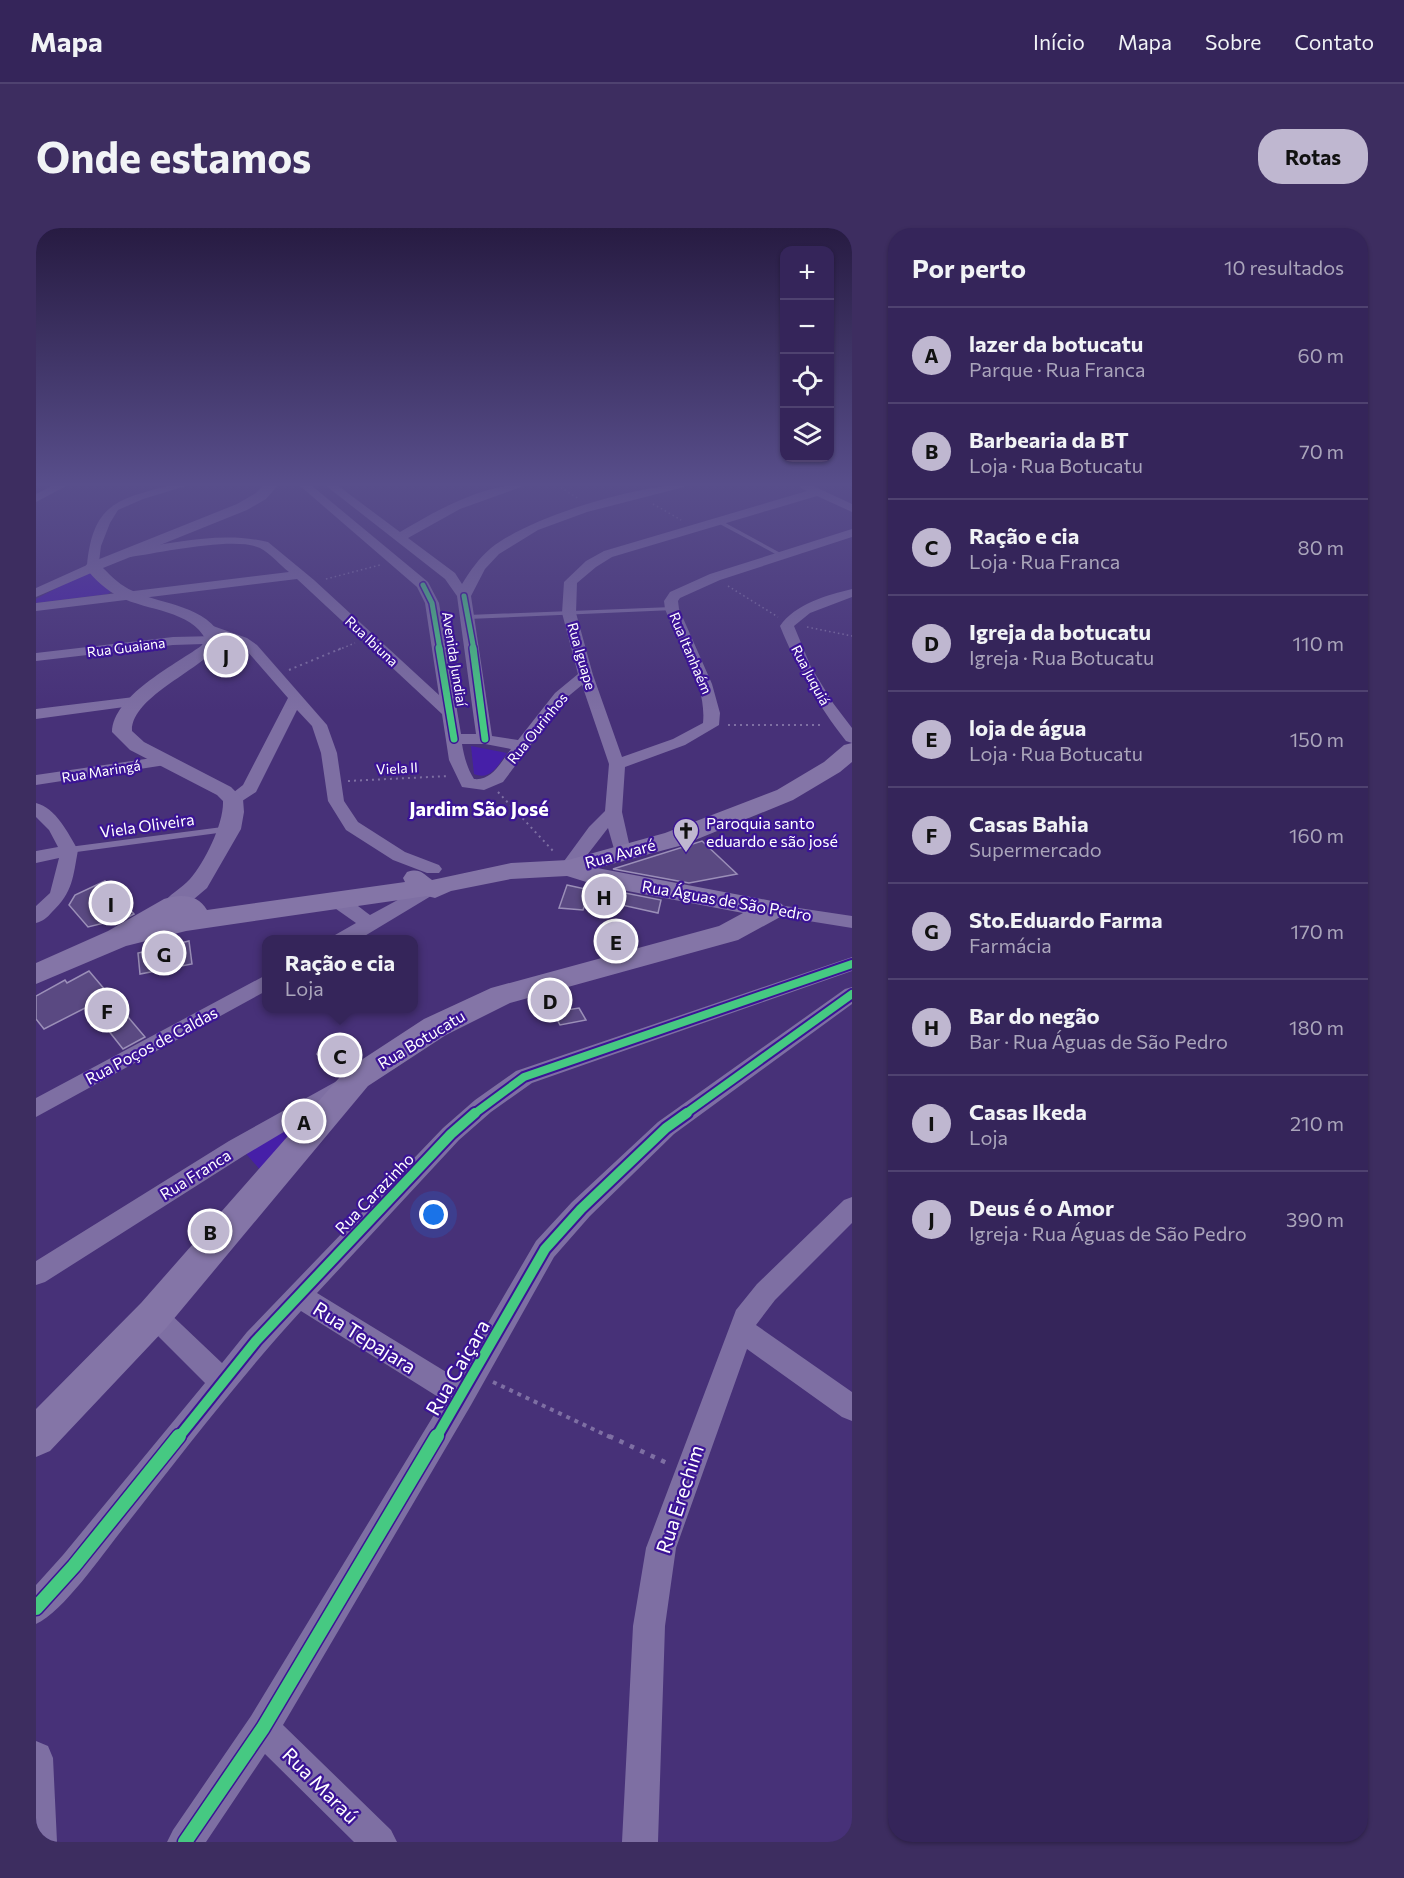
<!DOCTYPE html>
<html lang="pt">
<meta charset="utf-8">
<style>
:root{--surface:#35255a;--page:#3d2d60;--text:#f1f3f6;--muted:#aaa5bb;--line:#4f4270;--accent:#bfb7d0}
body{margin:0;font-family:Commissioner,sans-serif;background:var(--page);color:var(--text)}
.controls{position:absolute;right:18px;top:18px;display:grid;overflow:hidden;border-radius:12px;box-shadow:0 2px 4px #0004}
.controls button{width:54px;height:54px;display:grid;place-items:center;padding:0;border:0;border-bottom:2px solid var(--line);background:var(--surface);color:var(--text);font:30px sans-serif}
.you{position:absolute;left:398px;top:987px;width:21px;height:21px;margin:-15px;border:4px solid #fff;border-radius:50%;background:#1a73e8;box-shadow:0 0 0 9px #1a73e833}
.badge{display:grid;place-items:center;width:39px;height:39px;border-radius:50%;background:var(--accent);color:#111;font-size:20px;font-weight:700}
.pin{position:absolute;translate:-50% -50%;border:3px solid #fff;box-shadow:0 2px 6px #0006}
.popup{position:absolute;left:226px;top:707px;width:156px;height:78px;box-sizing:border-box;display:grid;place-content:center;border-radius:12px;background:var(--surface);filter:drop-shadow(0 2px 4px #0005);font-size:20px;white-space:nowrap;color:var(--muted)}
.popup b{font-size:22px;color:var(--text)}
.popup::after{content:'';position:absolute;left:50%;top:100%;margin-left:-12px;border:12px solid transparent;border-top-color:var(--surface)}
.list{margin:0;padding:0;list-style:none}
h2{display:flex;justify-content:space-between;align-items:center;height:78px;margin:0;padding:0 24px;font-size:26px}
h2 small{font-size:20px;font-weight:400;color:var(--muted)}
.list li{display:grid;grid-template-columns:39px 1fr auto;gap:18px;align-items:center;box-sizing:border-box;height:96px;padding:0 24px;border-top:2px solid var(--line)}
.list b{display:block;font-size:22px;white-space:nowrap}
.list p{margin:0;font-size:20px;white-space:nowrap;color:var(--muted)}
.list em{font-size:20px;font-style:normal;color:var(--muted)}
.icon{flex:none;width:33px;height:33px;fill:none;stroke:currentColor;stroke-width:2;stroke-linecap:round;stroke-linejoin:round}
.map{position:relative;flex:none;width:816px;height:1614px;overflow:hidden;border-radius:24px}
header{display:flex;align-items:center;gap:36px;box-sizing:border-box;height:84px;padding:0 30px;background:var(--surface);border-bottom:2px solid var(--line)}
header strong{font-size:28px}
nav{display:flex;gap:33px;margin-inline-start:auto;font-size:21px}
.intro{display:flex;align-items:center;justify-content:space-between;box-sizing:border-box;height:144px;padding:0 36px}
h1{margin:0;font-size:42px}
.button{padding:15px 27px;border-radius:24px;background:var(--accent);color:#111;font-size:21px;font-weight:700}
main{display:flex;gap:36px;padding:0 36px}
aside{flex:1;background:var(--surface);border-radius:24px;box-shadow:0 2px 4px #0004}
.map>svg:first-child{display:block}
</style>
<header>
<strong>Mapa</strong>
<nav><a>Início</a><a>Mapa</a><a>Sobre</a><a>Contato</a></nav>
</header>
<div class="intro"><h1>Onde estamos</h1><a class="button">Rotas</a></div>
<main>
<div class="map">
<svg width="816" height="1614" viewBox="0 0 816 1614">
<rect width="100%" height="100%" fill="#473178"/>
<path fill="#461fa8" d="M51,344L57,345L76,363L72,366L0,375V371Z
M435,518L471,525C462,537 455,553 438,546Z
M312,855L232,951L206,921Z"/>
<path fill="#5a4982" stroke="#9b8fb8" stroke-width="1.5" d="M666,613L701,646L653,655L577,641Z
M69,653L98,686L83,694L80,692L52,699L33,677L39,667Z
M531,657L554,662L547,682L523,680Z
M579,663L625,672L622,685L581,676Z
M582,701L595,720L578,724L569,712V705Z
M153,713L156,736L104,746L102,725Z
M53,743L109,809L87,821L53,778L8,801L0,791V768L29,752L31,755Z
M543,780L550,792L524,797L517,784Z
M296,813L320,833L302,845L281,826L285,818Z"/>
<g fill="none" stroke-linecap="round" stroke-linejoin="round">
<path stroke="#7e6fa3" stroke-width="1.5" stroke-dasharray="1.5 3" stroke-linecap="butt" d="M521,257L543,271
M617,276L645,292
M290,351L344,337
M692,358L742,389
M771,399L816,408
M302,422L319,415"/>
<path stroke="#7e6fa3" stroke-width="2" stroke-dasharray="2 4" stroke-linecap="butt" d="M253,442L306,420
M692,497H787
M312,553L413,548
M462,564L519,625"/>
<path stroke="#7e6fa3" stroke-width="4" stroke-dasharray="4 5" stroke-linecap="butt" d="M457,1154L576,1210"/>
<path stroke="#7e6fa3" stroke-width="4.5" stroke-dasharray="4.5 7" stroke-linecap="butt" d="M573,1208L633,1236"/>
<path fill="#7e6fa3" fill-rule="evenodd" d="M680,292H684L750,328L745,329L680,294Z
M636,379L639,381L638,382L432,391L429,389L432,387Z
M194,598L198,601L197,603L33,625L29,622L33,619Z"/>
<path fill="#7e6fa3" fill-rule="evenodd" d="M18,257H32L0,274V266Z
M135,257H153L107,271L82,282L74,295L65,318L62,342L0,369V360L51,337C57,275 82,271 135,257Z
M263,257H275L392,354L403,375L425,506H440L421,368L409,351L289,257H301L364,304C400,283 444,257 486,257L485,259L424,281L372,310L419,345L426,356C434,343 443,330 455,320C494,289 600,257 649,257L648,259L551,284L502,302L463,326L449,341L435,368L456,508L482,512L519,465L542,446L526,385L528,354L550,333L568,323L771,263L765,260L764,257H775L816,276V284L781,268L576,329L560,339L541,355L540,385L557,447L586,529L637,511L667,495C671,456 643,416 629,381L628,373L634,364L674,346L816,301V309L684,352L644,370L642,373L643,381L676,456L684,485L683,497L649,517L589,539L586,584L595,624L592,628H580L572,600L538,644H526L523,640L553,599L569,583L573,536L546,457L529,471L467,554L448,562L426,559L413,532L406,486L261,351L0,383V375L253,344C244,337 234,325 224,320C199,308 123,325 94,329L88,325L94,321C140,315 186,303 232,314L278,352L403,467L389,375L381,359ZM426,516H449L475,521C465,534 456,553 438,551C431,540 428,528 426,516Z
M816,361V369L774,385L758,398L775,439L797,475L816,500V515L810,513C781,476 762,442 744,398C759,376 791,367 816,361Z
M177,398L211,410L221,417L291,497L301,525L308,573L322,594L369,624L403,637L406,641L403,645H391L357,632L310,602L292,573L285,525L276,498L261,482L220,564L203,575H191L189,571L207,557L252,470L211,423L198,415L137,417L0,433V425L137,409L180,408L170,402Z
M98,469L103,471L106,474L103,477L0,491V481Z
M130,528L138,533L136,536L0,557V547Z
M0,575C20,580 32,605 42,622C37,649 37,664 16,684C11,690 7,693 0,695V678L14,665L23,630L0,635V623L22,619L13,602L0,589Z
M393,655L400,657L402,661L400,665L322,712H297L299,707L320,695L293,676L291,672L293,668C308,664 322,679 334,687Z
M736,676L816,688V700L729,686L727,682L729,678Z
M816,729V743L496,855L455,884L423,912L281,1065L420,1150L500,1013L536,974L622,894L809,761L816,759V776L638,906L554,988L518,1029L435,1177L247,1497L355,1602L361,1614H318L229,1526L170,1614H131L137,1602L215,1488L407,1172L265,1083C201,1153 144,1228 86,1302C66,1327 27,1384 0,1396V1357L27,1327L169,1155L109,1095L105,1087L109,1079L118,1075L127,1079L186,1135L211,1104L407,900L439,872L480,843Z
M230,747V763L0,889V870Z
M310,848L318,850L321,856L318,862L209,927L9,1054L0,1057V1033L193,913Z
M816,969V995L739,1072L720,1097L816,1164V1193L806,1189L711,1121L640,1320L629,1398L622,1614H586L597,1398L610,1320L700,1082L721,1056L808,972Z
M0,1513L12,1518L17,1530L21,1614H0Z"/>
<path fill="#7e6fa3" fill-rule="evenodd" d="M228,257H242L230,271L211,282L67,340C76,349 85,358 97,363C129,378 169,376 188,412C167,442 95,468 96,503L108,514L195,559L207,571L208,584L205,601L171,660L145,682L137,685L129,682L126,677C133,666 145,661 154,651C169,634 188,595 187,573L181,567L94,522L76,504C77,468 137,438 165,418L170,412C155,382 111,383 84,369C71,363 58,351 49,339L51,336L201,276L220,265Z"/>
<path fill="#8475a7" fill-rule="evenodd" d="M816,515V534L804,544L757,572L647,617L561,640L736,673L746,676L749,682L746,688L702,712L474,775L410,807L332,858L131,1099L14,1223L0,1229V1181L105,1075L310,842L388,791L455,760L683,698L707,685L560,657L531,648L475,651L415,663L399,670L391,668L150,703L90,718L0,756V735L72,703L128,671C144,666 162,666 171,682L369,654L367,650L371,644C384,640 386,645 396,652L475,635L532,632L629,605L741,562L788,534L808,517Z"/>
<defs>
<path id="cycleway-far4" d="M387,357L396,375L404,422
M428,368L438,422"/>
<path id="cycleway-far3" d="M403,420L418,511
M437,420L449,511"/>
<path id="cycleway-far2" d="M438,886L488,849L816,736
M649,886L816,766"/>
<path id="cycleway-far1" d="M142,1210L220,1113L415,906L439,885
M400,1210L509,1021L545,981L630,900L651,885"/>
<path id="cycleway" d="M0,1380L38,1338L143,1208
M149,1614L227,1500L401,1208"/>
</defs>
<use href="#cycleway-far4" stroke="#3b1495" stroke-width="8"/>
<use href="#cycleway-far3" stroke="#3b1495" stroke-width="10"/>
<use href="#cycleway-far2" stroke="#3b1495" stroke-width="12"/>
<use href="#cycleway-far1" stroke="#3b1495" stroke-width="14"/>
<use href="#cycleway" stroke="#3b1495" stroke-width="17"/>
<use href="#cycleway-far4" stroke="#46c982" stroke-width="5"/>
<use href="#cycleway-far3" stroke="#46c982" stroke-width="7"/>
<use href="#cycleway-far2" stroke="#46c982" stroke-width="8"/>
<use href="#cycleway-far1" stroke="#46c982" stroke-width="10"/>
<use href="#cycleway" stroke="#46c982" stroke-width="14"/>
</g>
<linearGradient id="sky" x2="0" y2="1"><stop stop-color="#271b42"/><stop offset="0.53" stop-color="#584e8b"/><stop offset="1" stop-color="#584e8b" stop-opacity="0"/></linearGradient>
<rect width="816" height="483" fill="url(#sky)"/>
<defs>
<symbol id="church-pin" viewBox="-11 -11 22 30"><path d="M0 17L-7.5 6A9.5 9.5 0 1 1 7.5 6Z" fill="#bfb7d0" stroke="#3b1495"/><path d="M-1.2-6h2.4v3.5h3.3v2.4h-3.3V6h-2.4V-.1h-3.3v-2.4h3.3Z" fill="#111"/></symbol>
</defs>
<g fill-rule="evenodd">
<use href="#church-pin" x="635" y="588" width="30" height="40"/>
</g>
<g text-anchor="middle" dominant-baseline="central" stroke-width="4.5" stroke-linejoin="round" paint-order="stroke">
<g font-size="14" fill="#fff" stroke="#3b1495">
<text transform="translate(336 413) rotate(43)">Rua Ibiuna</text>
<text transform="translate(90 419) rotate(-7)">Rua Guaiana</text>
<text transform="translate(655 425) rotate(67)">Rua Itanhaém</text>
<text transform="translate(546 428) rotate(74)">Rua Iguape</text>
<text transform="translate(419 431) rotate(81)">Avenida Jundiaí</text>
<text transform="translate(775 447) rotate(62)">Rua Juquiá</text>
<text transform="translate(501 500) rotate(-51)">Rua Ourinhos</text>
<text transform="translate(361 540) rotate(-3)">Viela II</text>
<text transform="translate(65 543) rotate(-9)">Rua Maringá</text>
</g>
<g font-size="16" fill="#fff" stroke="#3b1495" text-anchor="start">
<text x="670" y="594">Paroquia santo<tspan x="670" dy="18">eduardo e são josé</tspan></text>
</g>
<g font-size="16" fill="#fff" stroke="#3b1495">
<text transform="translate(111 597) rotate(-8)">Viela Oliveira</text>
<text transform="translate(584 625) rotate(-15)">Rua Avaré</text>
<text transform="translate(691 672) rotate(10)">Rua Águas de São Pedro</text>
<text transform="translate(385 811) rotate(-31)">Rua Botucatu</text>
<text transform="translate(115 817) rotate(-28)">Rua Poços de Caldas</text>
<text transform="translate(159 946) rotate(-32)">Rua Franca</text>
<text transform="translate(338 965) rotate(-46)">Rua Carazinho</text>
</g>
<g font-size="20" font-weight="bold" fill="#fff" stroke="#3b1495">
<text x="443" y="580">Jardim São José</text>
</g>
<g font-size="20" fill="#fff" stroke="#3b1495">
<text transform="translate(329 1109) rotate(32)">Rua Tepajara</text>
<text transform="translate(421 1139) rotate(-60)">Rua Caiçara</text>
<text transform="translate(643 1271) rotate(-72)">Rua Erechim</text>
<text transform="translate(285 1557) rotate(45)">Rua Maraú</text>
</g>
</g>
</svg>
<div class="controls">
<button>+</button>
<button>−</button>
<button><svg class="icon" aria-label="locate" viewBox="0 0 24 24"><circle cx="12" cy="12" r="6"/><path d="M12 2v4M12 18v4M2 12h4M18 12h4"/></svg></button>
<button><svg class="icon" aria-label="layers" viewBox="0 0 24 24"><path d="M12 4l9 5-9 5-9-5zM3 14l9 5 9-5"/></svg></button>
</div>
<div class="you"></div>
<div class="pin badge" style="left:268px;top:893px">A</div>
<div class="pin badge" style="left:174px;top:1003px">B</div>
<div class="pin badge" style="left:304px;top:827px">C</div>
<div class="popup"><b>Ração e cia</b>Loja</div>
<div class="pin badge" style="left:514px;top:772px">D</div>
<div class="pin badge" style="left:580px;top:713px">E</div>
<div class="pin badge" style="left:71px;top:782px">F</div>
<div class="pin badge" style="left:128px;top:725px">G</div>
<div class="pin badge" style="left:568px;top:668px">H</div>
<div class="pin badge" style="left:75px;top:675px">I</div>
<div class="pin badge" style="left:190px;top:427px">J</div>
</div>
<aside>
<h2>Por perto<small>10 resultados</small></h2>
<ul class="list">
<li><span class="badge">A</span><div><b>lazer da botucatu</b><p>Parque · Rua Franca</p></div><em>60 m</em></li>
<li><span class="badge">B</span><div><b>Barbearia da BT</b><p>Loja · Rua Botucatu</p></div><em>70 m</em></li>
<li><span class="badge">C</span><div><b>Ração e cia</b><p>Loja · Rua Franca</p></div><em>80 m</em></li>
<li><span class="badge">D</span><div><b>Igreja da botucatu</b><p>Igreja · Rua Botucatu</p></div><em>110 m</em></li>
<li><span class="badge">E</span><div><b>loja de água</b><p>Loja · Rua Botucatu</p></div><em>150 m</em></li>
<li><span class="badge">F</span><div><b>Casas Bahia</b><p>Supermercado</p></div><em>160 m</em></li>
<li><span class="badge">G</span><div><b>Sto.Eduardo Farma</b><p>Farmácia</p></div><em>170 m</em></li>
<li><span class="badge">H</span><div><b>Bar do negão</b><p>Bar · Rua Águas de São Pedro</p></div><em>180 m</em></li>
<li><span class="badge">I</span><div><b>Casas Ikeda</b><p>Loja</p></div><em>210 m</em></li>
<li><span class="badge">J</span><div><b>Deus é o Amor</b><p>Igreja · Rua Águas de São Pedro</p></div><em>390 m</em></li>
</ul>
</aside>
</main>
